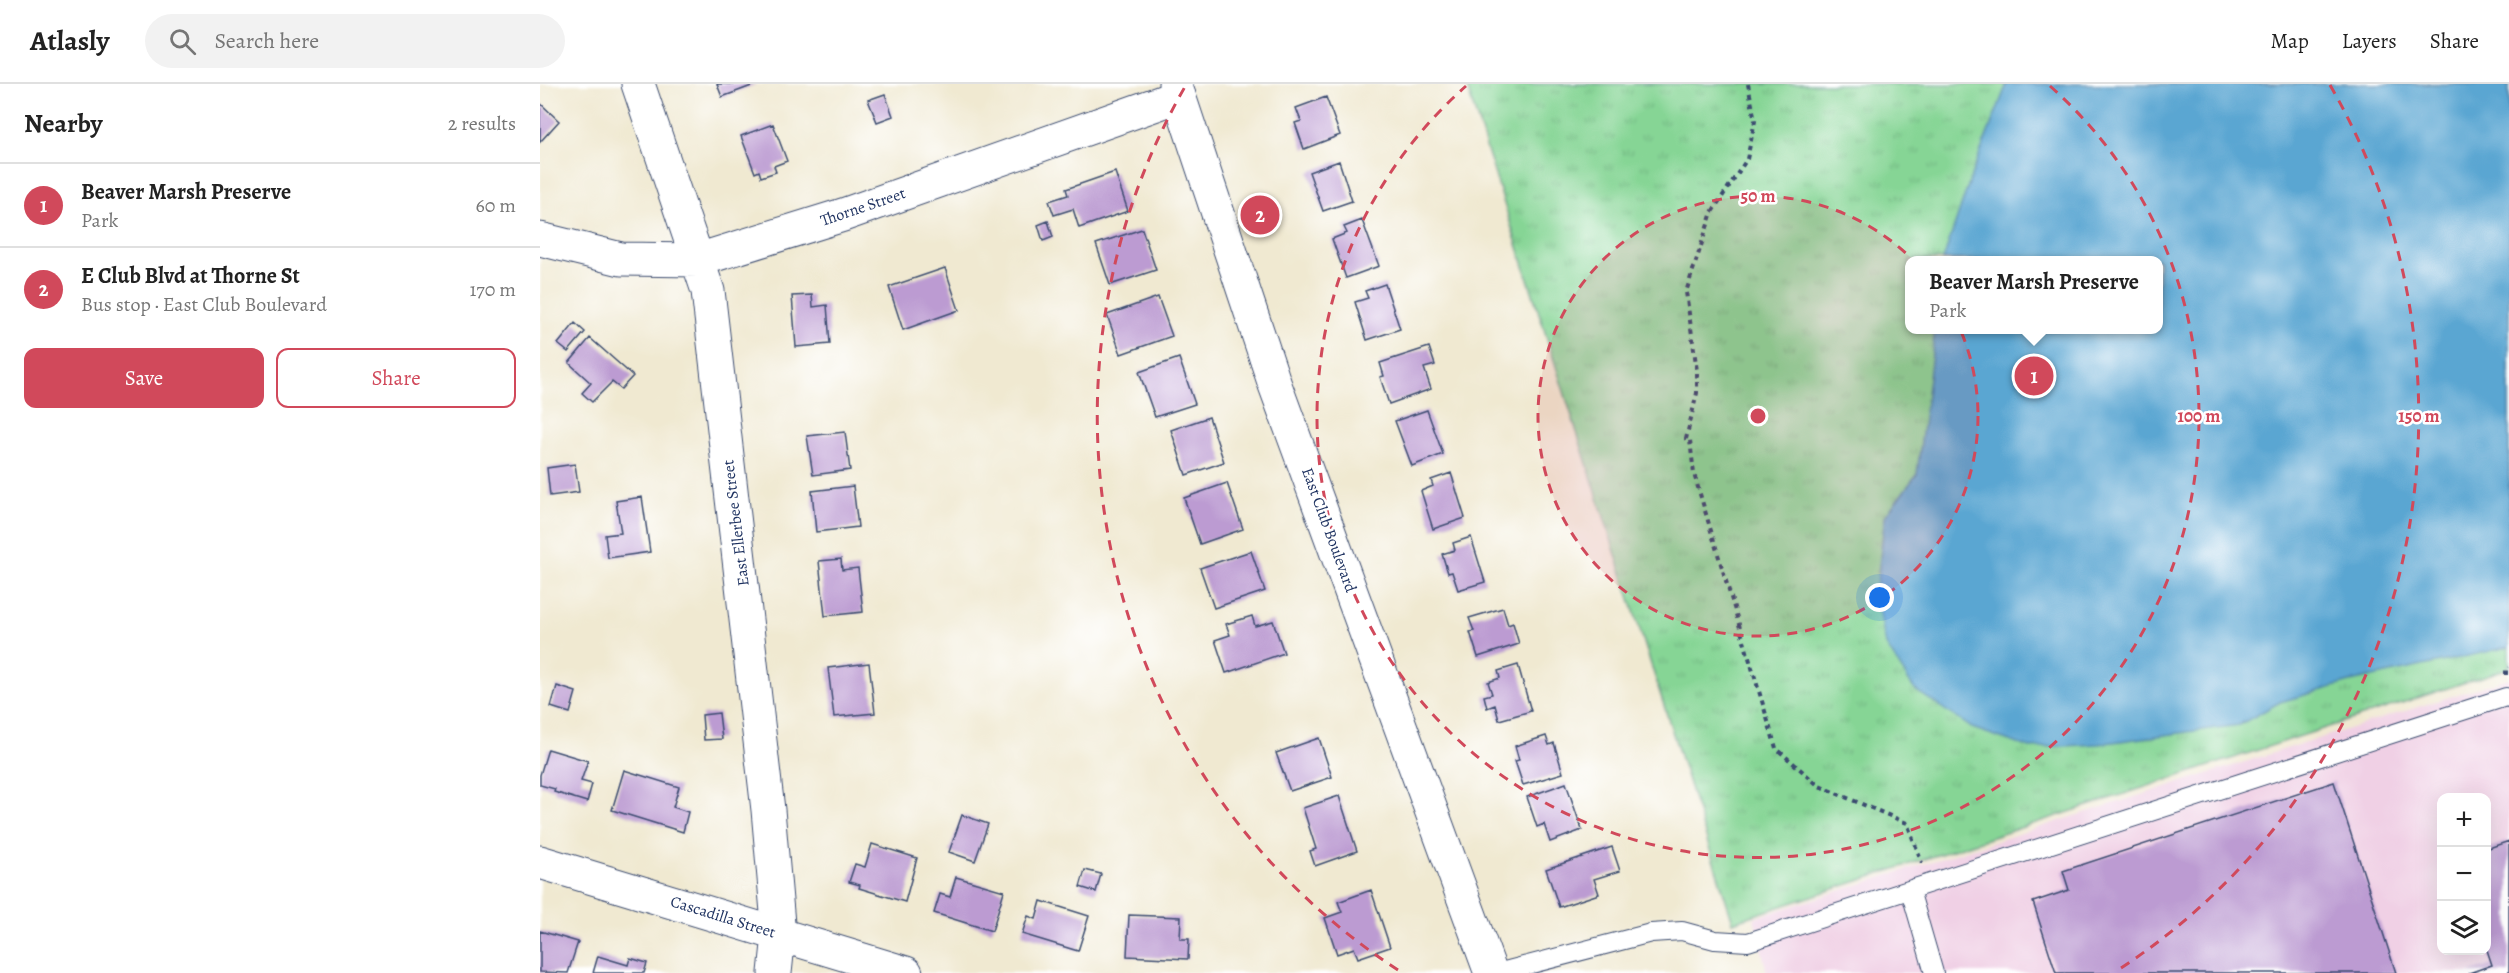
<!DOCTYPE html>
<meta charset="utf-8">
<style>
:root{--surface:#fff;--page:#f2f2f2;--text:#222;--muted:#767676;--line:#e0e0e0;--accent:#d1495b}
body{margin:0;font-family:Alegreya,serif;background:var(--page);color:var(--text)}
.controls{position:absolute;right:18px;bottom:18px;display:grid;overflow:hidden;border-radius:12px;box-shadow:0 6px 24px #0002}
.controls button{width:54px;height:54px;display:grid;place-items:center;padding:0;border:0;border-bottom:2px solid var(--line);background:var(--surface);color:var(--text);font:30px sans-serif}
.you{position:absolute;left:1340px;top:514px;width:21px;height:21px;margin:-15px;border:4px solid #fff;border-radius:50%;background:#1a73e8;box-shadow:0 0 0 9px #1a73e833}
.badge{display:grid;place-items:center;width:39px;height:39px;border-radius:50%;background:var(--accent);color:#fff;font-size:20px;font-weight:700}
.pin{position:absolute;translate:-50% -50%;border:3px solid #fff;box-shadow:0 2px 6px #0006}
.popup{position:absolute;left:1365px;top:172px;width:258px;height:78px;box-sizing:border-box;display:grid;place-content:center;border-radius:12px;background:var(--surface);filter:drop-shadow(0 2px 4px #0005);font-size:20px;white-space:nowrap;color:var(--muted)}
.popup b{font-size:22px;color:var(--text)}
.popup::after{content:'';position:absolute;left:50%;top:100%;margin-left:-12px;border:12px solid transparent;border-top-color:var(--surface)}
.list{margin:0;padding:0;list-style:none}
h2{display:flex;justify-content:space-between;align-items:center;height:78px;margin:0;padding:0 24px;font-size:26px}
h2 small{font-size:20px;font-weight:400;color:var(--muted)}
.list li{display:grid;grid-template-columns:39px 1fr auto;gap:18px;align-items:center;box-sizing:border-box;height:84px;padding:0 24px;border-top:2px solid var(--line)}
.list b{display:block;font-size:22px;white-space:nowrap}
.list p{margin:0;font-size:20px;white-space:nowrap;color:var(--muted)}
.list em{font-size:20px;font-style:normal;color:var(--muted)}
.actions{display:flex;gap:12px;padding:18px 24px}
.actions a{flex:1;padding:14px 0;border:2px solid var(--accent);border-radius:12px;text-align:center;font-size:21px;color:var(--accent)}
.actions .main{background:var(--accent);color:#fff}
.icon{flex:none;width:33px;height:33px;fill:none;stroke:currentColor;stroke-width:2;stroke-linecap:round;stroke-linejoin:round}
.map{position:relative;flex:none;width:1969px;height:889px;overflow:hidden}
header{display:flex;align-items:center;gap:36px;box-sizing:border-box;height:84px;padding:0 30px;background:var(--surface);border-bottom:2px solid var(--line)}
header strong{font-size:28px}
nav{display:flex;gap:33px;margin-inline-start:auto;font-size:21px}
.search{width:420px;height:54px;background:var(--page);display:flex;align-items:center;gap:15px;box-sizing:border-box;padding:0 21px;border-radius:33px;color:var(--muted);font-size:22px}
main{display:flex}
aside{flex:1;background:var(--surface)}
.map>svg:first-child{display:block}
</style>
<header>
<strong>Atlasly</strong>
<div class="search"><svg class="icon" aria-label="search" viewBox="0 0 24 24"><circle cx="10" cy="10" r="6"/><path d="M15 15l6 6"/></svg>Search here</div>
<nav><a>Map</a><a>Layers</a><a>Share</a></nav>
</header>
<main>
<aside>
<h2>Nearby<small>2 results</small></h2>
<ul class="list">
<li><span class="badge">1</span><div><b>Beaver Marsh Preserve</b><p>Park</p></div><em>60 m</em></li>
<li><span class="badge">2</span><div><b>E Club Blvd at Thorne St</b><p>Bus stop · East Club Boulevard</p></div><em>170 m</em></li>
</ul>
<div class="actions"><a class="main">Save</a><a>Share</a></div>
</aside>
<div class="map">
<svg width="1969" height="889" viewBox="0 0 1969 889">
<defs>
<pattern id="park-tufts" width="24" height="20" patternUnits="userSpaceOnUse" patternTransform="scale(1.5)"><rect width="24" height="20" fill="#86d595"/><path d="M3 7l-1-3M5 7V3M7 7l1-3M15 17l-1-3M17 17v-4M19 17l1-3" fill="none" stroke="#73b783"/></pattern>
</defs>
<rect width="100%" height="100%" fill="#fff"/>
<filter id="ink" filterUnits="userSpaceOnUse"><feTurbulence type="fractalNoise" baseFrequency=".0167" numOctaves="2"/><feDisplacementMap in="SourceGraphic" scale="12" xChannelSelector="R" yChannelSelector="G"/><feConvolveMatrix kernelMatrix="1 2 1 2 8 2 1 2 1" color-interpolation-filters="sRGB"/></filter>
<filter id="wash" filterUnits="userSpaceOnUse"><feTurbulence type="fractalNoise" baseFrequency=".008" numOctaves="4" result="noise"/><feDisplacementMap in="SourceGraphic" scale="24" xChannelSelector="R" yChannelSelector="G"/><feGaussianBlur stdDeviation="1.35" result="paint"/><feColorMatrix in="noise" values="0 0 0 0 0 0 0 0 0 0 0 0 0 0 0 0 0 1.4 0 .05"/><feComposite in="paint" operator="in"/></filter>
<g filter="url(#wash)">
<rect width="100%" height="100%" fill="#f0e9d1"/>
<path fill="#f0d0e5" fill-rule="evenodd" d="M1969,594V889H1227L1214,834ZM1902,714H1946V866H1902Z"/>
<path fill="url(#park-tufts)" stroke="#50827a" stroke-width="1.5" fill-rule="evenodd" d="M926,0H1969V584L1193,838ZM1370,176H1618V246H1370Z"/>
<path fill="#5aa6d2" stroke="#3a6a98" stroke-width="1.5" d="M1467,0H1969V563L1810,598L1740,618L1699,641L1558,660L1490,664L1432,644L1374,605L1346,561L1336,508L1345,432L1377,390L1395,246H1618V176H1403L1433,87Z"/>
<g id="blocks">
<path fill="#bc9bd2" d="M177,0H217L182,13Z
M345,10L353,32L337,38L328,16Z
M786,13L800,51L764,65L755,39L761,37L756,24Z
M0,19L19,37L0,58Z
M233,40L247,77L234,82L236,88L221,93L219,87L215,89L201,52Z
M799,77L812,117L783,127L769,88Z
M575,88L588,127L539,144L533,125L514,131L509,117L528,111L526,105Z
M822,136L839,182L806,194L792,155L807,149L804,143Z
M508,137L513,153L503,157L498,141Z
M602,145L616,186L570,201L556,160Z
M405,184L419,226L363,246L349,203Z
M845,200L860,245L827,256L815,218L828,214L825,207Z
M272,211L273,223L287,221L290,260L256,263L252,212Z
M618,213L632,252L581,270L567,231Z
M35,239L45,248L28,268L18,260Z
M50,254L93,292L81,305L72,298L52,318L42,309L51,299L29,279Z
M889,263L895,281L884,284L891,305L849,320L840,293L844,292L840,279Z
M639,274L655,320L615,333L599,288Z
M887,326L903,370L872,382L855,337Z
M669,333L684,378L646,391L631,346Z
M305,348L310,386L273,391L267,352Z
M35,380L39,408L10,412L7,384Z
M911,389L925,434L893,445L881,407L893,402L891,396Z
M687,399L703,445L660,460L644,414Z
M313,402L318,443L276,448L272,407Z
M102,413L110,468L68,474L65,451L81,449L76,417Z
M931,453L945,498L918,506L912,488L908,489L902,470L915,466L913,459Z
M711,467L725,507L674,524L660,484Z
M301,475L302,486L318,484L323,528L285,532L279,477Z
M963,524L968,541L973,539L979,560L938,573L930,548L934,547L929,534Z
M712,532L715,542L733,537L744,569L686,589L675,556L690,551L686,540Z
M329,579L335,629L294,633L288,584Z
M978,581L991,627L959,636L955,621L947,624L944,612L952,610L948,598L960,594L958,587Z
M17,602L36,608L30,629L11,623Z
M179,629L182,655L164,656L162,631Z
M1006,652L1009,661L1014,659L1023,689L983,701L975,677L979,676L975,662Z
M779,654L792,693L750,707L736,669Z
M8,665L48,677L41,697L52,700L47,718L14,708L15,705L0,701V691Z
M84,686L139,703L133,723L148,728L143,748L72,726Z
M1794,698L1856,889H1516L1493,818L1529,806L1523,787Z
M1026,699L1042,746L1010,758L1004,740L997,743L987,713Z
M799,712L817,767L775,782L770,767L776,765L763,724Z
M422,731L448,740L435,777L409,768Z
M1969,757V889H1929L1952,881L1946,863V765Z
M332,760L377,774L365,818L319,804L320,801L309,798L315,780L325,783Z
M1072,763L1080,787L1054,795L1059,810L1019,823L1006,785Z
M545,786L561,790L556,808L540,803Z
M416,793L464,807L452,847L394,829L400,810L410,813Z
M831,806L850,863L818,874L814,864L797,870L785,834L802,828L798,818Z
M501,817L549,832L538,867L482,850L488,832L496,835Z
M589,831L641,833L640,855H649L648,875L587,872Z
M0,847L38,858L28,889L0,888Z
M58,872L88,881L90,874L107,879L104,889H53Z"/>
</g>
</g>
<g filter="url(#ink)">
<use href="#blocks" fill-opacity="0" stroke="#3b4b6f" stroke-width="1.5"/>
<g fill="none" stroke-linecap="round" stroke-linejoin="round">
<defs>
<path id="lane" d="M1370,806L1394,889
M957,889L1111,849L1142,847L1175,856L1208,858L1966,613L1969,614"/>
<path id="street" d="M98,0L168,207L228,726L239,851L235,889
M0,155L81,175L158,176L303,131L639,12
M0,778L366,889"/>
<path id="secondary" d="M635,0L735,301L951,889"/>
</defs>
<use href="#lane" stroke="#3b4b6f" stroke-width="20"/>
<use href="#street" stroke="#3b4b6f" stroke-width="35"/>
<use href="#secondary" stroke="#3b4b6f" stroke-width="35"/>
<path stroke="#3b4b6f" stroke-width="4" stroke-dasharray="4.5 4.5" stroke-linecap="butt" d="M1208,0L1215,37L1207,75L1172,128L1146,208L1157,287V309L1146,355L1150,356L1154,390L1236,664L1279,702L1367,739L1382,779
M1966,591V585L1969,584"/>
<use href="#lane" stroke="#fff" stroke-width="18"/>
<use href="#street" stroke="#fff" stroke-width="33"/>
<use href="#secondary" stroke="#fff" stroke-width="33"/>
</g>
</g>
<circle cx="1218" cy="332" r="220" fill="#d1495b" fill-opacity=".12"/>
<g fill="none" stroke="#d1495b" stroke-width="3" stroke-dasharray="10 8">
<circle cx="1218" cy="332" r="220"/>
<path d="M1510 2A441 441 0 1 1 926 2"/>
<path d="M858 886A661 661 0 0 1 646 1M1790 1A661 661 0 0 1 1578 886"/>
</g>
<g text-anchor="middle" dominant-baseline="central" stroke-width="5" stroke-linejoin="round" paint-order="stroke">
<g font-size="16" fill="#1b2f5e" stroke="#fff">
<text transform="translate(323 123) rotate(-19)">Thorne Street</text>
<text transform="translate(196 439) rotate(-97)">East Ellerbee Street</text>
<text transform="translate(789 446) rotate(70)">East Club Boulevard</text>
<text transform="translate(183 833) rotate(17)">Cascadilla Street</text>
</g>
</g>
<circle cx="1218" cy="332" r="9" fill="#d1495b" stroke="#fff" stroke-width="3"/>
<g font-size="18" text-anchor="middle" font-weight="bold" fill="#d1495b" stroke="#fff" stroke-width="5" stroke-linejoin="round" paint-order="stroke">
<text x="1218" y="118">50 m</text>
<text x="1659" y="338">100 m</text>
<text x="1879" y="338">150 m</text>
</g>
</svg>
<div class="controls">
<button>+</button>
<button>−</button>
<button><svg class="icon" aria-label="layers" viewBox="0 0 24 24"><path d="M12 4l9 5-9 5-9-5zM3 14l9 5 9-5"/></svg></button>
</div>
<div class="you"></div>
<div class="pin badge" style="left:1494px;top:292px">1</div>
<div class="popup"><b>Beaver Marsh Preserve</b>Park</div>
<div class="pin badge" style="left:720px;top:131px">2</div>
</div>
</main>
